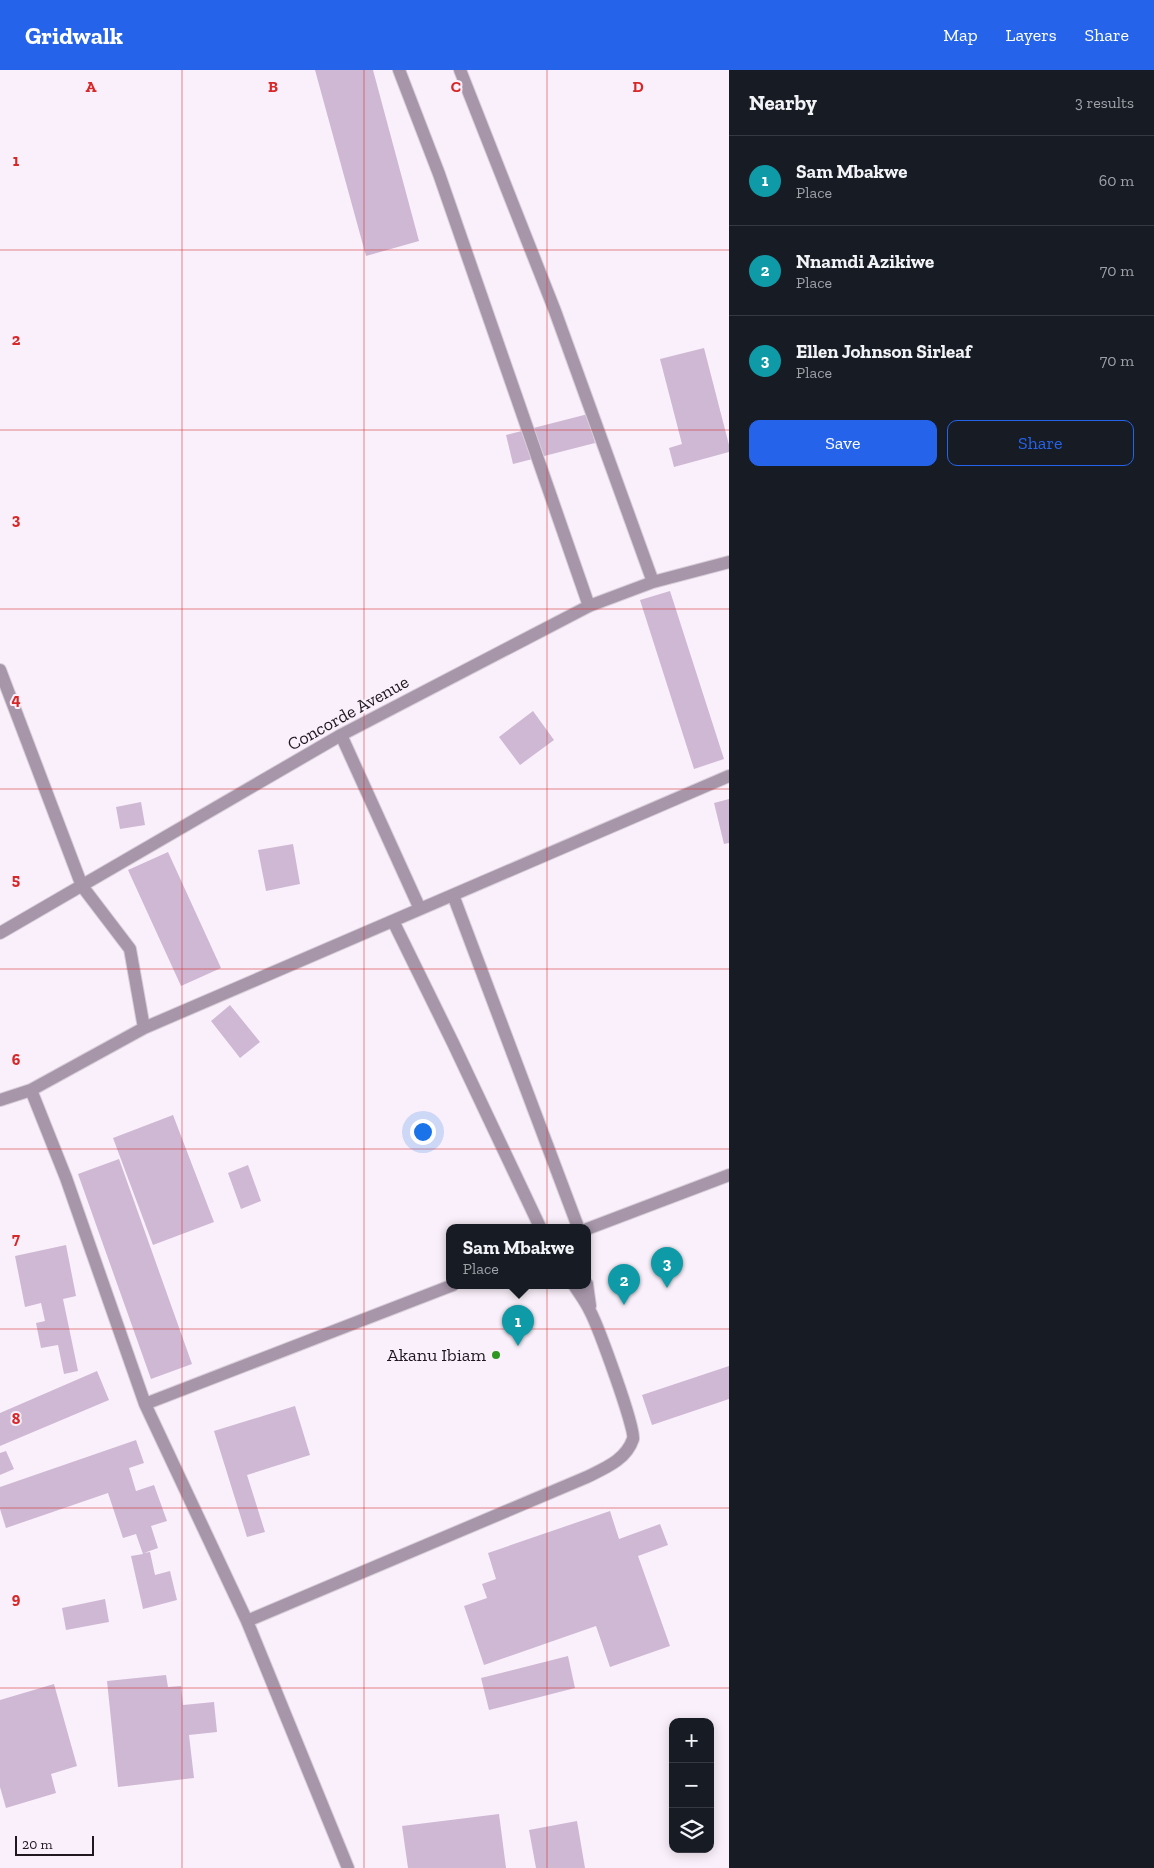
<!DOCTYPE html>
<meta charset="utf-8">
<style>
:root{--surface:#171b24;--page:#242831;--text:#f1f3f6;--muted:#9ea1a6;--line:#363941;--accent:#2563eb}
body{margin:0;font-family:"Zilla Slab",serif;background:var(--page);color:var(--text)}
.controls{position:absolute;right:15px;bottom:15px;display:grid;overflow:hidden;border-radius:10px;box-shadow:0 2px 12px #0003}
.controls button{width:45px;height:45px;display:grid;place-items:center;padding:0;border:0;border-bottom:1px solid var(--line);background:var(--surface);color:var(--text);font:25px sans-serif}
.scale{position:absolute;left:15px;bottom:12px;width:79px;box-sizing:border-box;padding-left:5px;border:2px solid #201721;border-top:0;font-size:14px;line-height:18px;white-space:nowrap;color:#201721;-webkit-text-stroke:4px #faf0fb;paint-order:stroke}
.you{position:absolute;left:422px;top:1061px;width:18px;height:18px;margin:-12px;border:4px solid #fff;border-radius:50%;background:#1a73e8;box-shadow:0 0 0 8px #1a73e833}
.badge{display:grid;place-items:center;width:32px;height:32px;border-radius:50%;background:var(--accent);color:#fff;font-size:16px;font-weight:700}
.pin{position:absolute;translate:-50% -41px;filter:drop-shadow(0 1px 2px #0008)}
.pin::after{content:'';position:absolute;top:26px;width:18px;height:15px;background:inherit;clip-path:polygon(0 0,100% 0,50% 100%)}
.popup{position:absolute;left:446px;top:1154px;width:145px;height:65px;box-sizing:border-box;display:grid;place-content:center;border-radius:10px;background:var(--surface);filter:drop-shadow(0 1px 4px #0005);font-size:16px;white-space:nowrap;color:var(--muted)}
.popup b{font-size:19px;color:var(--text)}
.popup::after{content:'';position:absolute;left:50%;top:100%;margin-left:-10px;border:10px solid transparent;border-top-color:var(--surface)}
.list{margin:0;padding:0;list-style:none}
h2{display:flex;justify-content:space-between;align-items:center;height:65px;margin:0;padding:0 20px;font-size:21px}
h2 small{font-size:16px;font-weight:400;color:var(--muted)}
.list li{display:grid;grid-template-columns:32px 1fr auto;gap:15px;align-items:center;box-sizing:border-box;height:90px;padding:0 20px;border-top:1px solid var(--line)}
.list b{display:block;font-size:19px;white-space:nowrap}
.list p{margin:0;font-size:16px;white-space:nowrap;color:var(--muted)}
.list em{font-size:16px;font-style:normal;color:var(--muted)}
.actions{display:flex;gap:10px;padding:15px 20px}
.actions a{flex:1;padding:11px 0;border:1px solid var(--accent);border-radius:10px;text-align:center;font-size:18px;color:var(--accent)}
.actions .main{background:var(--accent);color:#fff}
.icon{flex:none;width:28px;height:28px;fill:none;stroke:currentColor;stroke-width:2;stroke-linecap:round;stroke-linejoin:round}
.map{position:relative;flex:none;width:729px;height:1798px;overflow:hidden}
header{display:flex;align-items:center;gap:30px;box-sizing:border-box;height:70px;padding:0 25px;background:var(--accent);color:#fff}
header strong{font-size:24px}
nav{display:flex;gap:28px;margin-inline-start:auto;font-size:18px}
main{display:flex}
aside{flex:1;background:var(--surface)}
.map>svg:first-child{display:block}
</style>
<header>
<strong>Gridwalk</strong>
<nav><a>Map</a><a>Layers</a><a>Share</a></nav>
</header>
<main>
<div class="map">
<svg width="729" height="1798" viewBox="0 0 729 1798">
<rect width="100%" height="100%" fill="#faf0fb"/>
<path fill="#cfb8d3" d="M315,0H373L419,171L366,186Z
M704,278L729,375V382L674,397L669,378L682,374L660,289Z
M588,344L595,373L513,394L506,365Z
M670,521L724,689L694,699L640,530Z
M533,641L554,670L520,695L499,667Z
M729,729V773L724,774L714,733Z
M141,732L145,755L120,759L116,737Z
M293,774L300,814L266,821L258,780Z
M168,782L221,898L181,916L128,800Z
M230,935L260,972L240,988L211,951Z
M173,1045L214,1152L153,1175L113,1068Z
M119,1089L192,1294L151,1309L78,1104Z
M248,1095L261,1131L241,1139L228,1103Z
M66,1175L76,1226L63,1229L78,1301L64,1304L58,1275L41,1278L36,1253L45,1251L41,1233L25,1237L15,1186Z
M729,1296V1329L652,1355L642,1325Z
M97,1301L109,1330L0,1376V1343Z
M295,1336L310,1385L247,1405L265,1462L247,1467L214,1361Z
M136,1370L144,1393L129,1398L136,1421L154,1415L167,1451L151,1456L158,1478L144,1483L150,1482L155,1505L170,1501L177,1530L143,1539L131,1486L143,1484L136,1464L123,1468L108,1423L6,1458L0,1439V1417Z
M6,1381L14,1399L0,1405V1383Z
M610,1441L619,1469L660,1454L668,1475L638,1486L670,1576L610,1597L596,1556L484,1595L464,1536L487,1528L482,1514L496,1509L488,1483Z
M105,1529L109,1552L66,1560L62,1538Z
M568,1586L575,1618L489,1640L481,1608Z
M166,1605L168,1617L181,1616L183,1635L214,1632L217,1662L189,1665L194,1708L118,1717L107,1611Z
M54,1614L77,1696L51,1704L56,1723L6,1738L0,1717V1630Z
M499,1744L506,1798H408L402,1756Z
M577,1751L585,1798H536L529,1760Z"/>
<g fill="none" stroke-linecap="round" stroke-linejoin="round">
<defs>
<path id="minor" d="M399,0L439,104L589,536
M460,0L555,241L653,512
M0,600L82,816L130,879L144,958
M341,665L420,839
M453,825L578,1157
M393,851L453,973L540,1157
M0,863L341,665L589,536L653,512L729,492
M31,1020L66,1108L145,1334L247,1551L348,1798
M0,1030L31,1020L144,958L729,706
M587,1159L729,1105
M587,1214L590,1236
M145,1334L453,1215
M247,1551L587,1407C605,1398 626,1390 633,1369C636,1359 598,1256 590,1241C586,1232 579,1223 574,1215"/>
</defs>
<use href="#minor" stroke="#d7cdd8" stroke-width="14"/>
<use href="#minor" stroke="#a796a9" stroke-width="12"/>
</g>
<path fill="none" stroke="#d62828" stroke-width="1" stroke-opacity="0.55" d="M182,0V1798M364,0V1798M547,0V1798M0,180H729M0,360H729M0,539H729M0,719H729M0,899H729M0,1079H729M0,1259H729M0,1438H729M0,1618H729"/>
<circle fill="#2e9720" stroke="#faf0fb" stroke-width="2" cx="496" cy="1285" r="5"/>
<g text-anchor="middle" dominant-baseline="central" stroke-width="4" stroke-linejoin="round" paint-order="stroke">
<g font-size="18" fill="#201721" stroke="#faf0fb">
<text transform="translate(348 643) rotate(-29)">Concorde Avenue</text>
</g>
<g font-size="18" fill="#201721" stroke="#faf0fb" text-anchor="end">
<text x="486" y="1285">Akanu Ibiam</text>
</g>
</g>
<g font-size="16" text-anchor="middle" font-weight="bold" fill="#d62828" stroke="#faf0fb" stroke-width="4" stroke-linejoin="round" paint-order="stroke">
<text x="91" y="22">A</text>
<text x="273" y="22">B</text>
<text x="456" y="22">C</text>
<text x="638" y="22">D</text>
<text x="16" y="96">1</text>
<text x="16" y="275">2</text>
<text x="16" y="455">3</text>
<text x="16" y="635">4</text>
<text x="16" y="815">5</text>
<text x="16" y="995">6</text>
<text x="16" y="1174">7</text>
<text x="16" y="1354">8</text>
<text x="16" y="1534">9</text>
</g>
</svg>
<div class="controls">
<button>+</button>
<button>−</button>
<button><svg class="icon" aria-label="layers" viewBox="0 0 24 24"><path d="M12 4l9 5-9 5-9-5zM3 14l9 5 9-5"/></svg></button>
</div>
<div class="scale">20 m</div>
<div class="you"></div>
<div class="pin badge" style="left:518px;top:1276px;background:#0f9aa8">1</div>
<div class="popup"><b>Sam Mbakwe</b>Place</div>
<div class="pin badge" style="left:624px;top:1235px;background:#0f9aa8">2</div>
<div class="pin badge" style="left:667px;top:1218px;background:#0f9aa8">3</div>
</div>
<aside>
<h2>Nearby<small>3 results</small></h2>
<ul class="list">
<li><span class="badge" style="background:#0f9aa8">1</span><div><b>Sam Mbakwe</b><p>Place</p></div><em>60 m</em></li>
<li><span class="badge" style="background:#0f9aa8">2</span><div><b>Nnamdi Azikiwe</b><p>Place</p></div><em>70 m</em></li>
<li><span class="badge" style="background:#0f9aa8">3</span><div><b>Ellen Johnson Sirleaf</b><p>Place</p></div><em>70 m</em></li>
</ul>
<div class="actions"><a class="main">Save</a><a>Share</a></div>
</aside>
</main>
